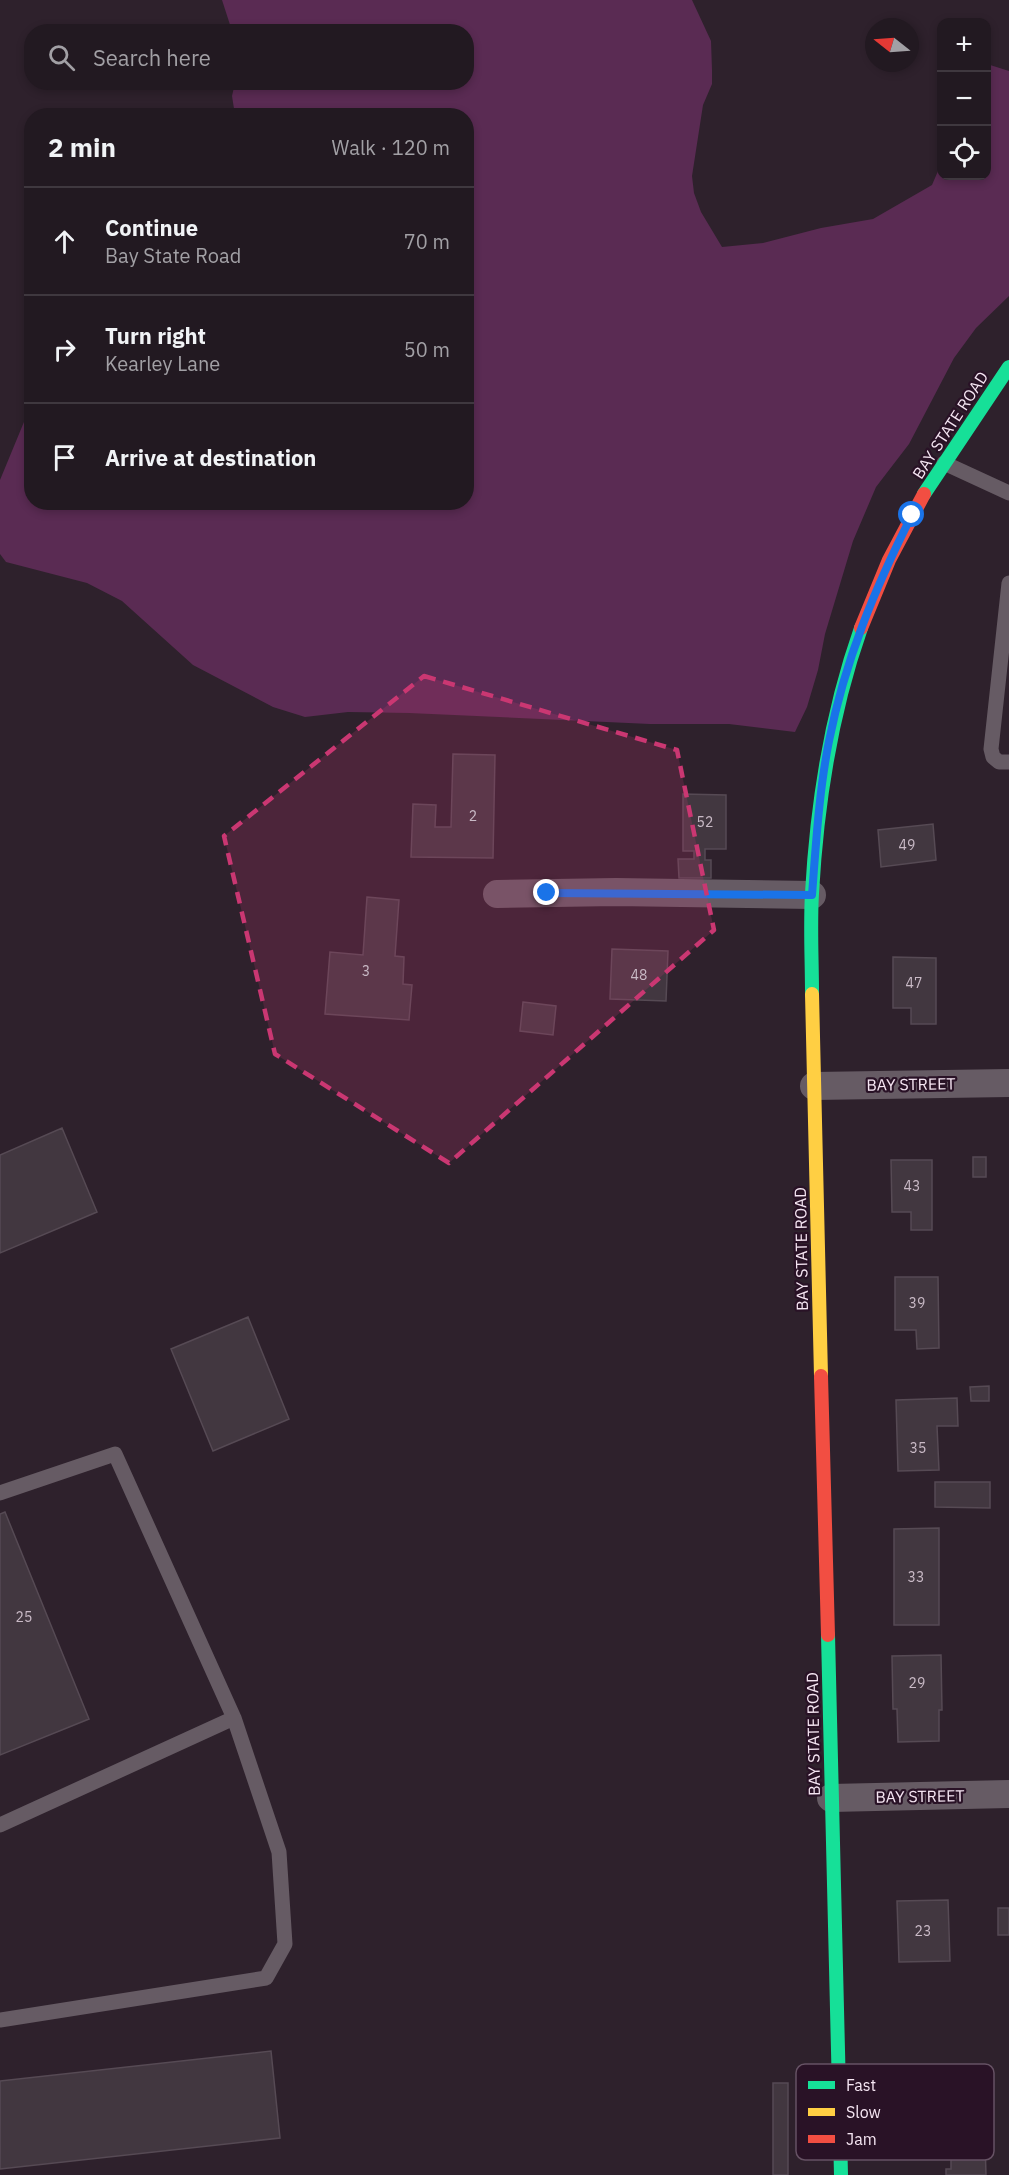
<!DOCTYPE html>
<meta charset="utf-8">
<style>
:root{--surface:#221921;--page:#2e262e;--text:#f1f3f6;--muted:#a2a0a5;--line:#3f383f}
body{margin:0;font-family:"IBM Plex Sans",sans-serif;background:var(--page);color:var(--text)}
.controls{position:absolute;right:18px;top:18px;display:grid;overflow:hidden;border-radius:12px;box-shadow:0 3px 9px #0003}
.controls button{width:54px;height:54px;display:grid;place-items:center;padding:0;border:0;border-bottom:2px solid var(--line);background:var(--surface);color:var(--text);font:30px sans-serif}
.compass{position:absolute;left:865px;top:18px;width:54px;height:54px;border-radius:50%;background:var(--surface);box-shadow:0 3px 9px #0003;rotate:287deg}
.stop{position:absolute;width:18px;height:18px;margin:-14px;border:4px solid #1a73e8;border-radius:50%;background:#fff}
.stop.end{background:#1a73e8;border-color:#fff;box-shadow:0 2px 6px #0008}
.list{margin:0;padding:0;list-style:none}
h2{display:flex;justify-content:space-between;align-items:center;height:78px;margin:0;padding:0 24px;font-size:26px}
h2 small{font-size:20px;font-weight:400;color:var(--muted)}
.list li{display:grid;grid-template-columns:39px 1fr auto;gap:18px;align-items:center;box-sizing:border-box;height:108px;padding:0 24px;border-top:2px solid var(--line)}
.list b{display:block;font-size:22px;white-space:nowrap}
.list p{margin:0;font-size:20px;white-space:nowrap;color:var(--muted)}
.list em{font-size:20px;font-style:normal;color:var(--muted)}
.icon{flex:none;width:33px;height:33px;fill:none;stroke:currentColor;stroke-width:2;stroke-linecap:round;stroke-linejoin:round}
.map{position:relative;flex:none;width:1009px;height:2175px;overflow:hidden}
.search{position:absolute;background:var(--surface);box-shadow:0 3px 9px #0003;left:24px;top:24px;width:450px;height:66px;display:flex;align-items:center;gap:15px;box-sizing:border-box;padding:0 21px;border-radius:24px;color:var(--muted);font-size:22px}
.panel{position:absolute;background:var(--surface);box-shadow:0 3px 9px #0003;left:24px;top:108px;width:450px;height:402px;border-radius:24px}
.map>svg:first-child{display:block}
</style>
<div class="map">
<svg width="1009" height="2175" viewBox="0 0 1009 2175">
<rect width="100%" height="100%" fill="#2e212c"/>
<path fill="#5a2b53" d="M222,0H692L711,41L712,70V84L703,105L692,176L694,193L701,212L722,247L763,243L821,228L873,219L932,185L941,164L942,176H986L987,64L1009,71V296L976,328L954,358L909,444L876,487L853,541L825,634L818,670L807,707L795,732L729,724H650L409,713L348,712L305,717L273,707L193,665L122,601L87,583L6,562L0,554V480L31,405L32,502H466V116L235,115L232,96L235,83L466,82V32L232,31Z"/>
<path fill="#423740" stroke="#564a54" stroke-width="1.5" d="M453,754L495,755L493,858L411,857L413,804L436,805L435,827H451Z
M683,794L726,795V849H705V860H711V878H679L678,859H694V851H683Z
M933,824L936,860L881,867L878,830Z
M367,897L399,900L395,956L404,957L403,984L412,985L409,1020L325,1014L330,952L363,955Z
M612,949L668,951L666,1001L610,999Z
M893,957L936,958V1024H911V1008H893Z
M523,1002L556,1006L553,1035L520,1031Z
M62,1128L97,1212L0,1253V1155Z
M973,1157H986V1177H973Z
M891,1160H932V1230H911V1212H892Z
M895,1277H938L939,1348L917,1349L916,1330H895Z
M248,1317L289,1419L213,1451L171,1349Z
M989,1386V1401H971L970,1387Z
M957,1398L958,1426H937L939,1470L898,1471L896,1400Z
M935,1482H990V1508L935,1507Z
M5,1512L89,1719L0,1755V1514Z
M939,1528V1625H894V1529Z
M941,1655L942,1710H939V1741L898,1742L897,1709H893L892,1656Z
M948,1900L950,1961L899,1962L897,1901Z
M998,1908H1009V1935H998Z
M271,2051L280,2138L0,2169V2081Z
M983,2070L986,2175H946V2169H951V2144L931,2145L929,2072Z
M773,2083H788V2175H773Z"/>
<g fill="none" stroke-linecap="round" stroke-linejoin="round">
<path stroke="#665b64" stroke-width="15" d="M944,463L1009,493
M1009,583L991,749L993,757L999,762H1009
M0,1493L115,1454L234,1718L0,1825
M0,2020L266,1978L285,1944L279,1852L234,1718"/>
<path stroke="#665b64" stroke-width="28" d="M497,894L616,892L812,895
M814,1086L1009,1083
M831,1798L1009,1794"/>
<path stroke="#16e098" stroke-width="14" d="M924,494L1009,367
M812,994C812,960 810,926 812,893C817,803 831,713 861,628
M828,1635L841,2175"/>
<path stroke="#ffcf43" stroke-width="14" d="M812,994L821,1376"/>
<path stroke="#f24e42" stroke-width="14" d="M861,628L889,560L924,494
M821,1376L828,1635"/>
</g>
<g fill="none" stroke-linecap="round" stroke-linejoin="round">
<path stroke="#1a73e8" stroke-width="8" d="M547,893L812,895C816,844 819,791 829,741C845,660 875,588 912,515"/>
</g>
<path fill="#ca3772" fill-opacity="0.2" stroke="#ca3772" stroke-width="4.5" stroke-dasharray="12 8" stroke-linejoin="round" d="M424,676L677,750L714,930L449,1163L275,1054L224,836Z"/>
<g text-anchor="middle" dominant-baseline="central" stroke-width="4.5" stroke-linejoin="round" paint-order="stroke">
<g font-size="14" fill="#c9bac6">
<text x="473" y="816">2</text>
<text x="705" y="822">52</text>
<text x="907" y="845">49</text>
<text x="366" y="971">3</text>
<text x="639" y="975">48</text>
<text x="914" y="983">47</text>
<text x="912" y="1186">43</text>
<text x="917" y="1303">39</text>
<text x="918" y="1448">35</text>
<text x="916" y="1577">33</text>
<text x="24" y="1617">25</text>
<text x="917" y="1683">29</text>
<text x="923" y="1931">23</text>
</g>
<g font-size="16" fill="#f6e6f3" stroke="#291226">
<text transform="translate(950 425) rotate(-57)">BAY STATE ROAD</text>
<text transform="translate(911 1084) rotate(-1)">BAY STREET</text>
<text transform="translate(801 1249) rotate(-91)">BAY STATE ROAD</text>
<text transform="translate(813 1734) rotate(-91)">BAY STATE ROAD</text>
<text transform="translate(920 1796) rotate(-1)">BAY STREET</text>
</g>
</g>
<rect x="796" y="2064" width="198" height="96" rx="9" fill="#291226" stroke="#665264" stroke-width="1.5"/>
<rect x="808" y="2081" width="27" height="8" fill="#16e098"/>
<rect x="808" y="2108" width="27" height="8" fill="#ffcf43"/>
<rect x="808" y="2135" width="27" height="8" fill="#f24e42"/>
<g font-size="16" fill="#f6e6f3">
<text x="846" y="2091">Fast</text>
<text x="846" y="2118">Slow</text>
<text x="846" y="2145">Jam</text>
</g>
</svg>
<div class="controls">
<button>+</button>
<button>−</button>
<button><svg class="icon" aria-label="locate" viewBox="0 0 24 24"><circle cx="12" cy="12" r="6"/><path d="M12 2v4M12 18v4M2 12h4M18 12h4"/></svg></button>
</div>
<svg class="compass" viewBox="-18 -18 36 36"><path d="M0-13l5 13h-10z" fill="#e53935"/><path d="M0 13l5-13h-10z" fill="#a2a0a5"/></svg>
<div class="stop" style="left:912px;top:515px"></div>
<div class="stop end" style="left:547px;top:893px"></div>
<div class="search"><svg class="icon" aria-label="search" viewBox="0 0 24 24"><circle cx="10" cy="10" r="6"/><path d="M15 15l6 6"/></svg>Search here</div>
<section class="panel">
<h2>2 min<small>Walk · 120 m</small></h2>
<ul class="list">
<li><svg class="icon" aria-label="ahead" viewBox="0 0 24 24"><path d="M12 20V5M6 11l6-6 6 6"/></svg><div><b>Continue</b><p>Bay State Road</p></div><em>70 m</em></li>
<li><svg class="icon" aria-label="right" viewBox="0 0 24 24"><path d="M7 20v-9h11M14 6l5 5-5 5"/></svg><div><b>Turn right</b><p>Kearley Lane</p></div><em>50 m</em></li>
<li><svg class="icon" aria-label="arrive" viewBox="0 0 24 24"><path d="M6 21V4h12l-3 4 3 4H6"/></svg><div><b>Arrive at destination</b></div></li>
</ul>
</section>
</div>
